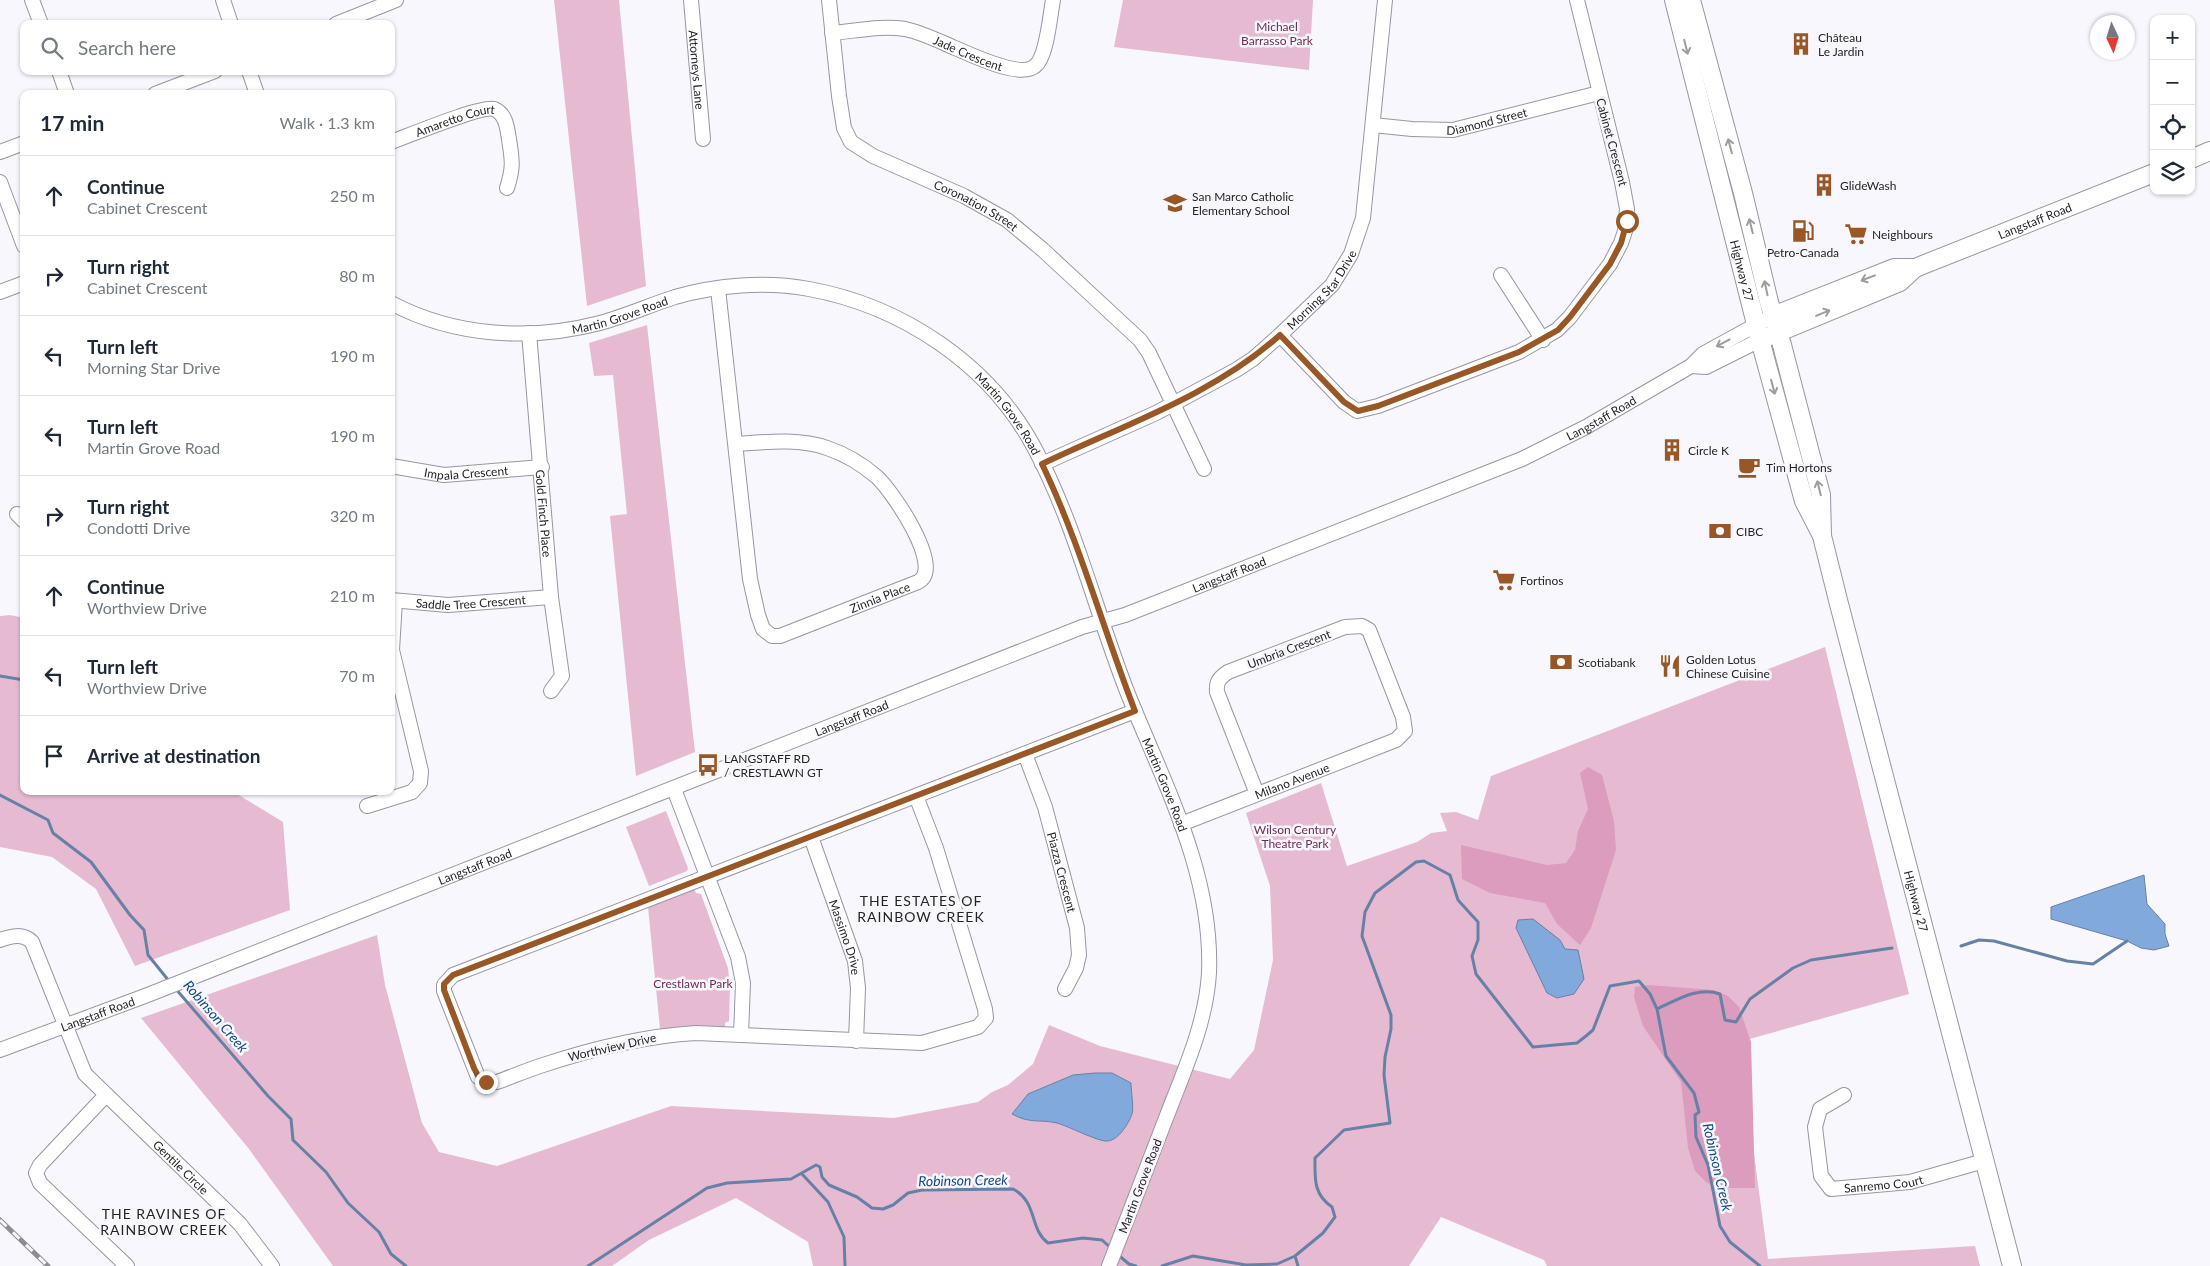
<!DOCTYPE html>
<meta charset="utf-8">
<style>
:root{--surface:#fff;--page:#f6f6f7;--text:#1f2937;--muted:#747a83;--line:#e0e1e3}
body{margin:0;font-family:Lato,sans-serif;background:var(--page);color:var(--text)}
.controls{position:absolute;right:15px;top:15px;display:grid;overflow:hidden;border-radius:10px;box-shadow:0 1px 4px #0004}
.controls button{width:45px;height:45px;display:grid;place-items:center;padding:0;border:0;border-bottom:1px solid var(--line);background:var(--surface);color:var(--text);font:25px sans-serif}
.compass{position:absolute;left:2090px;top:15px;width:45px;height:45px;border-radius:50%;background:var(--surface);box-shadow:0 1px 4px #0004;rotate:176deg}
.stop{position:absolute;width:15px;height:15px;margin:-11px;border:4px solid #9a5726;border-radius:50%;background:#fff}
.stop.end{background:#9a5726;border-color:#fff;box-shadow:0 1px 5px #0008}
.list{margin:0;padding:0;list-style:none}
h2{display:flex;justify-content:space-between;align-items:center;height:65px;margin:0;padding:0 20px;font-size:21px}
h2 small{font-size:16px;font-weight:400;color:var(--muted)}
.list li{display:grid;grid-template-columns:32px 1fr auto;gap:15px;align-items:center;box-sizing:border-box;height:80px;padding:0 20px;border-top:1px solid var(--line)}
.list b{display:block;font-size:19px;white-space:nowrap}
.list p{margin:0;font-size:16px;white-space:nowrap;color:var(--muted)}
.list em{font-size:16px;font-style:normal;color:var(--muted)}
.icon{flex:none;width:28px;height:28px;fill:none;stroke:currentColor;stroke-width:2;stroke-linecap:round;stroke-linejoin:round}
.map{position:relative;flex:none;width:2210px;height:1266px;overflow:hidden}
.search{position:absolute;background:var(--surface);box-shadow:0 1px 4px #0004;left:20px;top:20px;width:375px;height:55px;display:flex;align-items:center;gap:12px;box-sizing:border-box;padding:0 18px;border-radius:10px;color:var(--muted);font-size:19px}
.panel{position:absolute;background:var(--surface);box-shadow:0 1px 4px #0004;left:20px;top:90px;width:375px;height:705px;border-radius:10px}
.map>svg:first-child{display:block}
</style>
<div class="map">
<svg width="2210" height="1266" viewBox="0 0 2210 1266">
<rect width="100%" height="100%" fill="#f8f7fd"/>
<path fill="#e6bbd1" d="M554,0H619L646,286L587,306Z
M1123,0H1313L1309,70L1114,47Z
M647,325L695,752L636,776L610,516L627,514L613,375L594,376L589,343Z
M10,615L24,618V791H232L283,822L290,910L135,966L96,889L52,857L0,847V616Z
M1825,647L1909,994L1739,1042L1768,1259L1975,1246L1980,1266H1547L1544,1260L1441,1217L1409,1266H813L808,1242L736,1198L649,1240L612,1266H333L249,1149L141,1018L377,935L385,985L422,1123L439,1152L497,1166L671,1106L894,1118L978,1102L992,1092L1008,1085L1033,1064L1049,1025L1100,1046L1230,1079L1254,1050L1273,960L1270,886L1246,813L1321,783L1347,866L1417,842L1431,833L1447,831L1440,813L1456,812L1478,820L1491,776Z
M666,811L688,868L687,871L649,886L626,827Z
M694,889L696,893L701,894L728,968L730,986L729,1021L725,1023V1027L660,1029L648,907Z"/>
<path fill="#db9cbe" d="M1588,767L1602,775L1614,821L1616,850L1591,928L1580,945L1557,924L1545,903L1490,893L1462,879L1461,845L1547,865L1566,863L1575,850L1578,831L1588,809L1580,773Z
M1648,985L1714,990L1728,996L1739,1007L1751,1042L1755,1188H1724L1707,1183L1695,1171L1688,1148L1681,1082L1643,1026L1634,997L1635,987Z"/>
<path fill="#81a9db" stroke="#6681a6" d="M2144,875L2147,904L2165,924V934L2169,946L2154,950L2141,948L2127,941L2051,919V907Z
M1533,919L1560,940L1565,949L1578,950L1584,979L1574,994L1557,998L1547,993L1516,928L1518,920Z
M1095,1073H1112L1131,1083C1131,1091 1134,1108 1132,1114C1129,1123 1118,1141 1107,1141C1099,1142 1068,1126 1057,1123C1039,1119 1030,1124 1012,1114L1028,1094L1073,1075Z"/>
<g fill="none" stroke-linecap="round" stroke-linejoin="round">
<path stroke="#6681a6" stroke-width="3" d="M0,676L24,680
M0,795L48,820L53,833L91,862L130,915L144,930L148,955L169,981
M1961,946L1979,940L1994,941L2067,961L2093,964L2127,941
M175,988L268,1096L291,1119L293,1140L326,1172L348,1203L379,1232L391,1254L406,1266
M1657,1009C1677,1000 1698,986 1720,994L1725,1020L1736,1022L1750,999L1793,968L1811,960L1892,948
M802,1174L828,1202L844,1237L845,1266
M1117,1254L1129,1264L1136,1266
M1295,1256L1298,1266
M588,1266L707,1188L727,1183L791,1179L816,1165L820,1167L822,1177L829,1185L857,1197L872,1208L883,1209L893,1205L908,1193L922,1190L1013,1189C1038,1202 1029,1229 1048,1243L1083,1238L1102,1240L1111,1248
M1162,1266L1193,1256L1246,1265L1277,1264L1295,1256L1323,1233L1335,1217L1332,1207C1313,1194 1315,1178 1315,1158L1344,1130L1390,1123L1384,1075L1385,1057L1391,1029V1015L1362,936L1365,912L1375,893L1416,862L1424,861L1450,875L1458,900L1478,922V940L1472,956L1476,974L1533,1047L1577,1043L1586,1036L1593,1030L1610,986L1639,981L1650,994L1657,1009L1666,1056L1694,1093L1699,1112L1695,1115L1696,1137L1708,1165L1720,1226L1730,1242L1760,1266"/>
<defs>
<g id="minor">
<path d="M32,0L41,24"/>
<path d="M223,0L231,24"/>
<path id="s1" d="M691,0L703,139"/>
<path id="s2" d="M829,0L839,96L844,128L851,142L873,156L964,196L1007,220L1043,250L1140,340L1149,353L1204,469"/>
<path d="M336,24L396,0"/>
<path id="s3" d="M832,33C856,31 882,25 905,29C923,33 939,41 955,48C972,55 1020,79 1035,66C1047,57 1050,15 1053,0"/>
<path d="M59,71L67,94"/>
<path d="M249,71L257,94"/>
<path d="M155,94L215,71"/>
<path id="s4" d="M1373,125L1412,129L1453,130L1599,93"/>
<path id="s5" d="M391,142C408,136 482,105 494,109C506,114 507,127 509,139C512,160 514,166 507,188"/>
<path d="M0,152L24,143"/>
<path d="M0,182L24,246"/>
<path d="M1501,275L1543,340"/>
<path id="s6" d="M718,289L750,579L758,615L763,629L772,636H780L918,582C945,568 893,492 877,477C863,465 845,454 827,448C798,438 766,442 736,444"/>
<path d="M0,292L24,283"/>
<path id="s7" d="M391,303C455,337 531,341 600,323C626,316 650,305 675,297C717,285 765,281 809,289C902,306 990,364 1035,449C1076,526 1096,613 1128,694C1164,784 1213,873 1209,973C1206,1024 1184,1071 1166,1118C1147,1167 1128,1217 1109,1266"/>
<path id="s8" d="M529,333L551,597L562,676L551,691"/>
<path d="M1280,335L1344,402L1357,411L1378,406L1519,352L1557,330L1570,317L1610,264L1621,243L1625,231L1627,209L1622,182L1577,0"/>
<path d="M1691,366L1706,367L1760,340"/>
<path id="s9" d="M1042,464L1156,413L1236,370L1253,359L1280,335L1332,285L1351,254L1363,218L1385,0"/>
<path id="s10" d="M391,466L444,475L542,467"/>
<path d="M17,514L24,521"/>
<path id="s11" d="M391,600L448,605L551,597"/>
<path id="s12" d="M1025,754L1045,807L1077,928L1079,955L1076,968L1065,989"/>
<path d="M674,789L738,957L743,983L741,1035"/>
<path d="M916,796L936,848L985,1009L986,1018L978,1027L922,1043L696,1033C643,1036 591,1049 540,1066C525,1071 511,1077 497,1082H486L478,1077L444,991V985L453,975L1135,711"/>
<path d="M367,806L412,792L420,783L421,771L392,650L395,601"/>
<path id="s13" d="M1181,824L1396,740L1405,731L1403,717L1369,630L1362,626L1345,627L1228,672C1219,678 1216,682 1217,692L1257,794"/>
<path id="s14" d="M811,837L855,961L858,988L856,1041"/>
<path id="s15" d="M0,940C11,936 23,933 32,942L85,1074L240,1224L272,1266"/>
<path id="s16" d="M0,1050L145,996L1082,627L1125,615L1522,459L1586,427L1691,366L1703,354L1763,321"/>
<path d="M106,1095L40,1165L36,1173L40,1183L127,1266"/>
<path id="s17" d="M1844,1095L1820,1109L1815,1127L1821,1176L1831,1189L1910,1182L1984,1161"/>
</g>
<g id="major">
<path id="s18" d="M1674,0L1760,340L1804,501L1821,534"/>
<path id="s19" d="M1691,0L1743,193L1769,302L1782,345L1821,495L1822,536L1839,604L2012,1266"/>
<path d="M2191,159L2210,151"/>
<path id="s20" d="M1773,316L1894,268H1915L2154,173"/>
<path d="M1767,337L1900,282L1915,268"/>
</g>
</defs>
<use href="#minor" stroke="#9995a3" stroke-width="16"/>
<use href="#major" stroke="#9995a3" stroke-width="20"/>
<use href="#minor" stroke="#fff" stroke-width="14"/>
<use href="#major" stroke="#fff" stroke-width="18"/>
<defs>
<path id="rail" d="M0,1220L48,1266"/>
</defs>
<use href="#rail" stroke="#8e8d93" stroke-width="5"/>
<use href="#rail" stroke="#f8f7fd" stroke-width="3" stroke-dasharray="9" stroke-linecap="butt"/>
</g>
<defs><path id="oneway-shaft" d="M-6 0H5M1.5-3L5.5 0L1.5 3" fill="none" stroke-width="1.6" stroke-linecap="round" stroke-linejoin="round" transform="scale(1.25)"/></defs>
<g stroke="#9d9c9f">
<use href="#oneway-shaft" transform="translate(1686 47) rotate(76)"/>
<use href="#oneway-shaft" transform="translate(1730 146) rotate(-105)"/>
<use href="#oneway-shaft" transform="translate(1751 226) rotate(-104)"/>
<use href="#oneway-shaft" transform="translate(1868 278) rotate(159)"/>
<use href="#oneway-shaft" transform="translate(1766 288) rotate(-102)"/>
<use href="#oneway-shaft" transform="translate(1823 313) rotate(-22)"/>
<use href="#oneway-shaft" transform="translate(1723 343) rotate(152)"/>
<use href="#oneway-shaft" transform="translate(1773 387) rotate(75)"/>
<use href="#oneway-shaft" transform="translate(1819 488) rotate(-104)"/>
</g>
<g fill="none" stroke-linecap="round" stroke-linejoin="round">
<path stroke="#9a5726" stroke-width="6" d="M486,1082L478,1076L474,1068L444,990V984L453,975L1135,711C1103,629 1080,543 1042,464C1123,425 1212,396 1280,335L1344,402L1358,411L1378,406L1519,352L1558,330L1570,317L1610,264L1621,243L1627,221"/>
</g>
<defs>
<symbol id="building-bare" viewBox="-9 -9 18 18"><path d="M-4-6H4V6H1V3H-1V6H-4ZM-2.5-4.3h1.7v1.8h-1.7ZM.8-4.3h1.7v1.8H.8ZM-2.5-1h1.7V.8h-1.7ZM.8-1h1.7V.8H.8Z" fill="#9a5726" stroke="#f8f7fd" stroke-width="2.5" paint-order="stroke"/></symbol>
<symbol id="school-bare" viewBox="-9 -9 18 18"><path d="M0-5L7-2L0 1L-7-2ZM-4 1L0 2.5L4 1V4Q0 6-4 4Z" fill="#9a5726" stroke="#f8f7fd" stroke-width="2.5" paint-order="stroke"/></symbol>
<symbol id="fuel-bare" viewBox="-9 -9 18 18"><path d="M-5.5-6h7V0h2V4h1.3V-2.5L3-4.5l.8-.8L6-3V5H2.5V1h-1V6h-7ZM-4.2-4.7v3.2H.2V-4.7Z" fill="#9a5726" stroke="#f8f7fd" stroke-width="2.5" paint-order="stroke"/></symbol>
<symbol id="supermarket-bare" viewBox="-9 -9 18 18"><path d="M-6-5.5h2.5l.6 2H6L4.5 2H-2.5L-4.4-4H-6ZM-1.5 3.2a1.3 1.3 0 1 0 .1 0ZM3 3.2a1.3 1.3 0 1 0 .1 0Z" fill="#9a5726" stroke="#f8f7fd" stroke-width="2.5" paint-order="stroke"/></symbol>
<symbol id="cafe-bare" viewBox="-9 -9 18 18"><path d="M-5.5-4.5H6V0H3Q3 3.5 0 3.5H-2.5Q-5.5 3.5-5.5 0ZM3-3.2v2h1.7v-2ZM-6 4.5H4V6H-6Z" fill="#9a5726" stroke="#f8f7fd" stroke-width="2.5" paint-order="stroke"/></symbol>
<symbol id="bank-bare" viewBox="-9 -9 18 18"><path d="M-6-4H6V4H-6ZM0-2.3a2.3 2.3 0 1 0 0 4.6a2.3 2.3 0 1 0 0-4.6Z" fill="#9a5726" stroke="#f8f7fd" stroke-width="2.5" paint-order="stroke"/></symbol>
<symbol id="restaurant-bare" viewBox="-9 -9 18 18"><path d="M-5-6h1v4h1v-4h1v4h1v-4h1v5L-1.5 .5V6h-2V.5L-5-1ZM5-6V6H3V1.5H1.5Q1.5-4 5-6Z" fill="#9a5726" stroke="#f8f7fd" stroke-width="2.5" paint-order="stroke"/></symbol>
<symbol id="bus-bare" viewBox="-9 -9 18 18"><path d="M-5-6H5V4H4V6H2V4H-2V6H-4V4H-5ZM-3.5-4V0h7V-4ZM-3.5 1.2v1.5H-2V1.2ZM2 1.2v1.5H3.5V1.2Z" fill="#9a5726" stroke="#f8f7fd" stroke-width="2.5" paint-order="stroke"/></symbol>
</defs>
<g fill-rule="evenodd">
<use href="#building-bare" x="1785" y="28" width="32" height="32"/>
<use href="#building-bare" x="1808" y="169" width="32" height="32"/>
<use href="#school-bare" x="1159" y="187" width="32" height="32"/>
<use href="#fuel-bare" x="1787" y="215" width="32" height="32"/>
<use href="#supermarket-bare" x="1840" y="218" width="32" height="32"/>
<use href="#building-bare" x="1656" y="434" width="32" height="32"/>
<use href="#cafe-bare" x="1733" y="451" width="32" height="32"/>
<use href="#bank-bare" x="1704" y="515" width="32" height="32"/>
<use href="#supermarket-bare" x="1488" y="564" width="32" height="32"/>
<use href="#bank-bare" x="1545" y="646" width="32" height="32"/>
<use href="#restaurant-bare" x="1654" y="650" width="32" height="32"/>
<use href="#bus-bare" x="692" y="749" width="32" height="32"/>
</g>
<g text-anchor="middle" dominant-baseline="central" stroke-width="5" stroke-linejoin="round" paint-order="stroke">
<g font-size="12" fill="#722956" stroke="#f8f7fd">
<text x="1277" y="26">Michael<tspan x="1277" dy="14">Barrasso Park</tspan></text>
<text x="1295" y="829">Wilson Century<tspan x="1295" dy="14">Theatre Park</tspan></text>
<text x="693" y="983">Crestlawn Park</text>
</g>
<g font-size="12" fill="#26242a" stroke="#f8f7fd" text-anchor="start">
<text x="1818" y="37">Château<tspan x="1818" dy="14">Le Jardin</tspan></text>
<text x="1840" y="185">GlideWash</text>
<text x="1192" y="196">San Marco Catholic<tspan x="1192" dy="14">Elementary School</tspan></text>
<text x="1872" y="234">Neighbours</text>
<text x="1803" y="252" text-anchor="middle">Petro-Canada</text>
<text x="1688" y="450">Circle K</text>
<text x="1766" y="467">Tim Hortons</text>
<text x="1736" y="531">CIBC</text>
<text x="1520" y="580">Fortinos</text>
<text x="1686" y="659">Golden Lotus<tspan x="1686" dy="14">Chinese Cuisine</tspan></text>
<text x="1578" y="662">Scotiabank</text>
<text x="724" y="758">LANGSTAFF RD<tspan x="724" dy="14">/ CRESTLAWN GT</tspan></text>
</g>
<g font-size="12" fill="#26242a" stroke="#f8f7fd">
<text stroke="none"><textPath href="#s3" startOffset="141">Jade Crescent</textPath></text>
<text stroke="none"><textPath href="#s1" startOffset="70">Attorneys Lane</textPath></text>
<text stroke="none"><textPath href="#s4" startOffset="115">Diamond Street</textPath></text>
<text stroke="none"><textPath href="#s5" startOffset="68">Amaretto Court</textPath></text>
<text transform="translate(1612 142) rotate(75)">Cabinet Crescent</text>
<text stroke="none"><textPath href="#s2" startOffset="285">Coronation Street</textPath></text>
<text stroke="none"><textPath href="#s20" startOffset="280">Langstaff Road</textPath></text>
<text stroke="none"><textPath href="#s18" startOffset="279">Highway 27</textPath></text>
<text stroke="none"><textPath href="#s9" startOffset="334">Morning Star Drive</textPath></text>
<text stroke="none"><textPath href="#s7" startOffset="236">Martin Grove Road</textPath></text>
<text stroke="none"><textPath href="#s7" startOffset="671">Martin Grove Road</textPath></text>
<text stroke="none"><textPath href="#s16" startOffset="1722">Langstaff Road</textPath></text>
<text stroke="none"><textPath href="#s10" startOffset="76">Impala Crescent</textPath></text>
<text stroke="none"><textPath href="#s8" startOffset="181">Gold Finch Place</textPath></text>
<text stroke="none"><textPath href="#s16" startOffset="1318">Langstaff Road</textPath></text>
<text stroke="none"><textPath href="#s6" startOffset="470">Zinnia Place</textPath></text>
<text stroke="none"><textPath href="#s11" startOffset="80">Saddle Tree Crescent</textPath></text>
<text transform="translate(1289 649) rotate(-21)">Umbria Crescent</text>
<text stroke="none"><textPath href="#s16" startOffset="914">Langstaff Road</textPath></text>
<text stroke="none"><textPath href="#s13" startOffset="119">Milano Avenue</textPath></text>
<text stroke="none"><textPath href="#s7" startOffset="1076">Martin Grove Road</textPath></text>
<text stroke="none"><textPath href="#s16" startOffset="509">Langstaff Road</textPath></text>
<text stroke="none"><textPath href="#s12" startOffset="124">Piazza Crescent</textPath></text>
<text stroke="none"><textPath href="#s19" startOffset="930">Highway 27</textPath></text>
<text stroke="none"><textPath href="#s14" startOffset="106">Massimo Drive</textPath></text>
<text stroke="none"><textPath href="#s16" startOffset="104">Langstaff Road</textPath></text>
<text transform="translate(612 1047) rotate(-13)">Worthview Drive</text>
<text stroke="none"><textPath href="#s15" startOffset="310">Gentile Circle</textPath></text>
<text stroke="none"><textPath href="#s17" startOffset="165">Sanremo Court</textPath></text>
<text transform="translate(1140 1186) rotate(-69)">Martin Grove Road</text>
</g>
<g font-size="14" letter-spacing="1" fill="#26242a" stroke="#f8f7fd">
<text x="921" y="900">THE ESTATES OF<tspan x="921" dy="16">RAINBOW CREEK</tspan></text>
<text x="164" y="1213">THE RAVINES OF<tspan x="164" dy="16">RAINBOW CREEK</tspan></text>
</g>
<g font-size="14" font-style="italic" fill="#124a87" stroke="#f8f7fd">
<text transform="translate(216 1016) rotate(49)">Robinson Creek</text>
<text transform="translate(1718 1167) rotate(77)">Robinson Creek</text>
<text transform="translate(963 1180) rotate(-1)">Robinson Creek</text>
</g>
</g>
</svg>
<div class="controls">
<button>+</button>
<button>−</button>
<button><svg class="icon" aria-label="locate" viewBox="0 0 24 24"><circle cx="12" cy="12" r="6"/><path d="M12 2v4M12 18v4M2 12h4M18 12h4"/></svg></button>
<button><svg class="icon" aria-label="layers" viewBox="0 0 24 24"><path d="M12 4l9 5-9 5-9-5zM3 14l9 5 9-5"/></svg></button>
</div>
<svg class="compass" viewBox="-18 -18 36 36"><path d="M0-13l5 13h-10z" fill="#e53935"/><path d="M0 13l5-13h-10z" fill="#747a83"/></svg>
<div class="stop" style="left:1627px;top:221px"></div>
<div class="stop end" style="left:486px;top:1082px"></div>
<div class="search"><svg class="icon" aria-label="search" viewBox="0 0 24 24"><circle cx="10" cy="10" r="6"/><path d="M15 15l6 6"/></svg>Search here</div>
<section class="panel">
<h2>17 min<small>Walk · 1.3 km</small></h2>
<ul class="list">
<li><svg class="icon" aria-label="ahead" viewBox="0 0 24 24"><path d="M12 20V5M6 11l6-6 6 6"/></svg><div><b>Continue</b><p>Cabinet Crescent</p></div><em>250 m</em></li>
<li><svg class="icon" aria-label="right" viewBox="0 0 24 24"><path d="M7 20v-9h11M14 6l5 5-5 5"/></svg><div><b>Turn right</b><p>Cabinet Crescent</p></div><em>80 m</em></li>
<li><svg class="icon" aria-label="left" viewBox="0 0 24 24"><path d="M17 20v-9H6M10 6l-5 5 5 5"/></svg><div><b>Turn left</b><p>Morning Star Drive</p></div><em>190 m</em></li>
<li><svg class="icon" aria-label="left" viewBox="0 0 24 24"><path d="M17 20v-9H6M10 6l-5 5 5 5"/></svg><div><b>Turn left</b><p>Martin Grove Road</p></div><em>190 m</em></li>
<li><svg class="icon" aria-label="right" viewBox="0 0 24 24"><path d="M7 20v-9h11M14 6l5 5-5 5"/></svg><div><b>Turn right</b><p>Condotti Drive</p></div><em>320 m</em></li>
<li><svg class="icon" aria-label="ahead" viewBox="0 0 24 24"><path d="M12 20V5M6 11l6-6 6 6"/></svg><div><b>Continue</b><p>Worthview Drive</p></div><em>210 m</em></li>
<li><svg class="icon" aria-label="left" viewBox="0 0 24 24"><path d="M17 20v-9H6M10 6l-5 5 5 5"/></svg><div><b>Turn left</b><p>Worthview Drive</p></div><em>70 m</em></li>
<li><svg class="icon" aria-label="arrive" viewBox="0 0 24 24"><path d="M6 21V4h12l-3 4 3 4H6"/></svg><div><b>Arrive at destination</b></div></li>
</ul>
</section>
</div>
